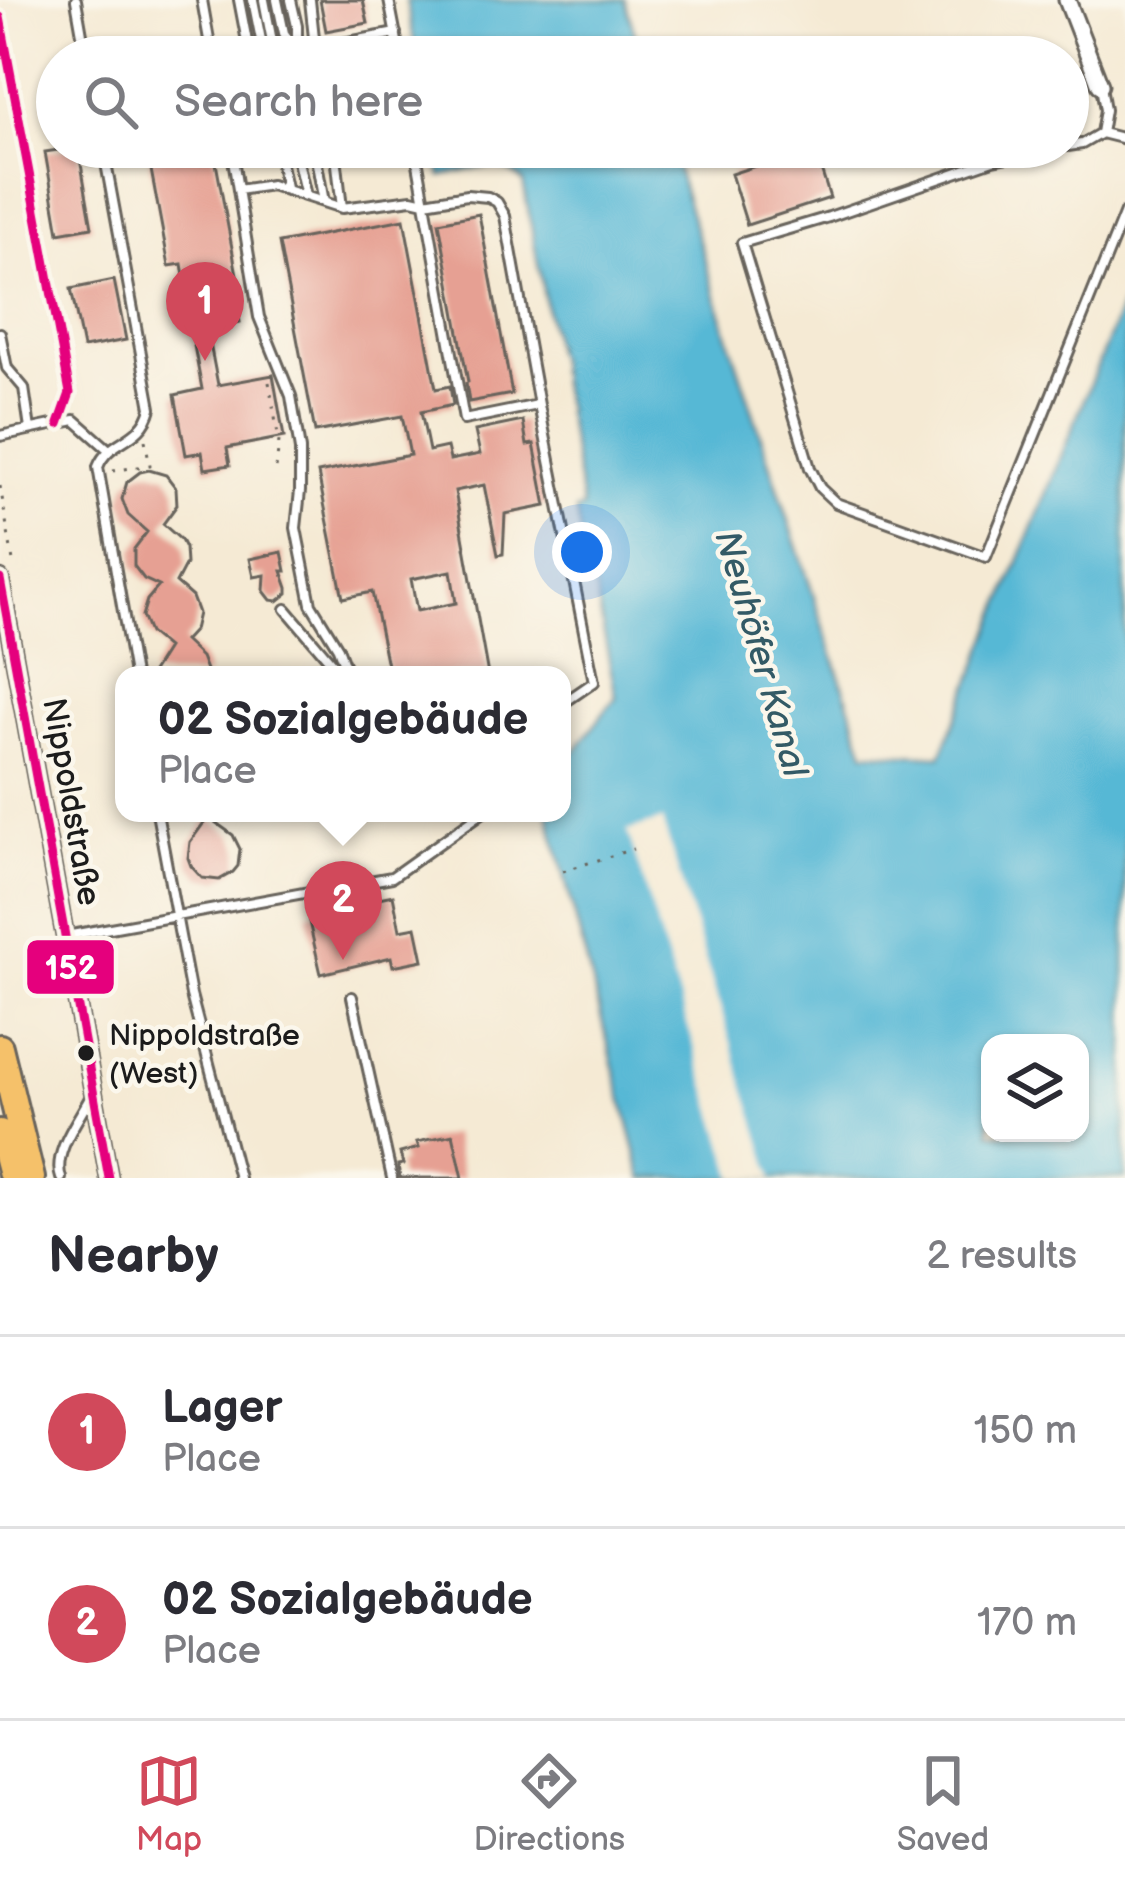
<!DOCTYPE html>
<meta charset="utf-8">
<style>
:root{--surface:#fff;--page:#f7f7f7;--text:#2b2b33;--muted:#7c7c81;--line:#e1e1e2;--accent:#d1495b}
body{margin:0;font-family:"Balsamiq Sans",sans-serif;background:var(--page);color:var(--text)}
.controls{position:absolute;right:36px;bottom:36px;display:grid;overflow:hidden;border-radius:24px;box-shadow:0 3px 9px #0004}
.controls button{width:108px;height:108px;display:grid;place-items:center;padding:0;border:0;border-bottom:3px solid var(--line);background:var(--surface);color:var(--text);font:60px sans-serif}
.you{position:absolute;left:582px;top:552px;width:42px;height:42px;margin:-30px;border:9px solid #fff;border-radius:50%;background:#1a73e8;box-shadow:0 0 0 18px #1a73e833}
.badge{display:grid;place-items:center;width:78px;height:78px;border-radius:50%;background:var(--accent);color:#fff;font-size:39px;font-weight:700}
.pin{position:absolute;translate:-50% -99px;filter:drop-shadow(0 3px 6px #0008)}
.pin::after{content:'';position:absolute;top:63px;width:42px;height:36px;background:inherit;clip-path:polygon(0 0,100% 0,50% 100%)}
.popup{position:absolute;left:115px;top:666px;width:456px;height:156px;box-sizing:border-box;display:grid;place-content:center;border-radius:24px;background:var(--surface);filter:drop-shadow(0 3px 9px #0005);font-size:39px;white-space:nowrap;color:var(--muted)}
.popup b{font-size:45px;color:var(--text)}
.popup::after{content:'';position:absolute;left:50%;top:100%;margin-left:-24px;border:24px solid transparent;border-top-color:var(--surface)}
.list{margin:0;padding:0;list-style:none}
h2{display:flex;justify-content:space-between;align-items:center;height:156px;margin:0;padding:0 48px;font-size:51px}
h2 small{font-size:39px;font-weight:400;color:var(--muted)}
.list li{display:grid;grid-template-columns:78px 1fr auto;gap:36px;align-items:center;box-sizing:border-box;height:192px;padding:0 48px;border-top:3px solid var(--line)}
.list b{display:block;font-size:45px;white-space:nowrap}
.list p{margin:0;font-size:39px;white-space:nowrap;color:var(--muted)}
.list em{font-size:39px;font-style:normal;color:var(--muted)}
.icon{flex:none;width:66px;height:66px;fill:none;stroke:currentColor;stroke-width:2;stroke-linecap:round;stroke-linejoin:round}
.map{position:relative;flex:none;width:1125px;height:1178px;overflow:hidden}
.search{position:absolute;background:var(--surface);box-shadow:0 3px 9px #0004;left:36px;right:36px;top:36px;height:132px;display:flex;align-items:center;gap:30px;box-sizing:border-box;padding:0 42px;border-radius:66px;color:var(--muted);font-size:45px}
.sheet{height:540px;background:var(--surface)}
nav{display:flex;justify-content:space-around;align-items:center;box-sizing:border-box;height:168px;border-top:3px solid var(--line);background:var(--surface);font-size:33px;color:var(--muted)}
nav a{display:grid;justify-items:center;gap:6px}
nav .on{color:var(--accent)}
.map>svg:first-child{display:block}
</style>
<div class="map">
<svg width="1125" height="1178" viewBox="0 0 1125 1178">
<rect width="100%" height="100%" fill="#fbf7ec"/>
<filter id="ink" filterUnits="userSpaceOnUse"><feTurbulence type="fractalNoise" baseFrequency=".00833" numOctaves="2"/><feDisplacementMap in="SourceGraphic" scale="24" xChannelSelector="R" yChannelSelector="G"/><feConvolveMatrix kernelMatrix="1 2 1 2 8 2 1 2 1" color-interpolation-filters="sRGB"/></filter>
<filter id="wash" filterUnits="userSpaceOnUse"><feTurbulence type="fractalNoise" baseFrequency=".004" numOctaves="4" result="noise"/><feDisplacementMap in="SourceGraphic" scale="48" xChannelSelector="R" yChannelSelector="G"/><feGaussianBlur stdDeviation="2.7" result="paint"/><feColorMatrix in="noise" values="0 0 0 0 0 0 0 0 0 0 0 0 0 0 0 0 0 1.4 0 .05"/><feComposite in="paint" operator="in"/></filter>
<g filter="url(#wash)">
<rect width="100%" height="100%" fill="#f5ead4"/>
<path fill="#56b8d5" stroke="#396a78" stroke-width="3" fill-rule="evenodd" d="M406,0H625L642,57H417Z
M435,147H670L731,345L865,752L941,756L1125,297V1178H643L548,813H562V768L616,697L591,566H586L576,511L583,508L523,182C500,156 470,171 441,176ZM990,1043H1080V1133H990Z"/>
<path fill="#f5ead4" d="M662,820L773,1178H735L633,849L627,831Z"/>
<g id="blocks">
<path fill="#e6a093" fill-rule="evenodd" d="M320,0H363L368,23L326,31Z
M78,147L92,227L59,233L45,152Z
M213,147L238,280L233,281L240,322L207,328L218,385L273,375L284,437L227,448L230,465L205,469L202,452L186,455L175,395L202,389L190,324L182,326L178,301L188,300L182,264L169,266L149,159Z
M814,147L830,198L747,225L731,174Z
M479,214L512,394L469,402L466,383L468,382L439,222Z
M404,219L436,389L450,386L453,405L421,412L429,451L447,447L450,460L480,454L475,431L523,421L527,445L534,444L546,506L505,514L503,554L498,555L484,485L455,491L488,675H389L372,592L343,598L318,473L410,455L402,416L315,432L279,243ZM451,571L456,603L417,611L411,579Z
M114,280L126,340L83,348L71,289Z
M149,470L166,475L176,488L177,505L163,524L181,540L185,548L186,564L176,583L192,597L198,613L194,630L184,641L201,657L208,675H150L167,648L149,633L142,616L147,600L159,586L144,579L134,566V549L147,532L128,515L122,499L127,482L140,472Z
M282,552L286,571H282L288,588V593L278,601L271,600L264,591L265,575L254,577L250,559Z
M208,817L233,835L240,849L238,866L233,872L219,880L202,878L191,866L188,858L190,842Z
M393,895L400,930L416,927L423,960L393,966L391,957L321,974L307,913Z
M453,1134L463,1178H400L398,1165L403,1164L400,1153L419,1148L417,1142Z"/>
</g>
</g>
<g filter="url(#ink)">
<use href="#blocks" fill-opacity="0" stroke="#68645c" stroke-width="3"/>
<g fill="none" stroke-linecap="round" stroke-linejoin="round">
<defs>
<path id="service" d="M76,0L86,57
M202,0L212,57
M239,0L248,47L256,57
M253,0L262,45L258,57
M264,0L275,57
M277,0L284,33L295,50
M291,0L297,26V57
M310,0L316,57
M389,0L400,57
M0,17L70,393L59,424
M269,57L396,33
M1101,133L1125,139
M1068,146L1082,144L1101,133L1105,110L1101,86
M103,147L151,408C142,443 109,438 98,467L134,675
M231,147L259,317L291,396L300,450V491L296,528L311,604L338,648L348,675
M335,147L342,208
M415,147L464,420L538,405
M1059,147L993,160L829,217L742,243L810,468L820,488L836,503L986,557L1125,212
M315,153L324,202
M297,157L306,196
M280,160L286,188
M238,190L271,185L342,208L412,199L425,202L467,195L488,197L497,202L505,216L539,405L594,682L562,704
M0,333L7,368L24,388L30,429
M0,436L75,420L109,450
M286,609L342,675
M157,813L191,995L239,1178
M66,936L392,877L482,813
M352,997L392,1178
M61,1178C52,1152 80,1118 92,1094"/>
<path id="minor" d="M1067,0L1100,85
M0,579L109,1178"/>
<path id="primary" d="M0,1047L32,1178
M0,1132L12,1178"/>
</defs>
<use href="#service" stroke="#68645c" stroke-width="14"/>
<use href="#minor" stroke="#68645c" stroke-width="21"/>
<use href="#primary" stroke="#68645c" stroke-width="30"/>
<path stroke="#68645c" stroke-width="3" stroke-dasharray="3 9" stroke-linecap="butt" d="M269,382L279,441L276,469
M113,471L150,465L145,440
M0,486L14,567
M563,871L633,849"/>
<use href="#service" stroke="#fff" stroke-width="8"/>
<use href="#minor" stroke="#fff" stroke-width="15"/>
<use href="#primary" stroke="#f5c16b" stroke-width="24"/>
<defs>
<path id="bus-1" d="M0,17L70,393L59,424
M0,579L109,1178"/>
</defs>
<use href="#bus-1" stroke="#fbf7ec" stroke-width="18"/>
<use href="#bus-1" stroke="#e5007d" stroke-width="9"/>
</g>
</g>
<circle fill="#1c1c1c" stroke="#fbf7ec" stroke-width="4.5" cx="86" cy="1053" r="10"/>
<g text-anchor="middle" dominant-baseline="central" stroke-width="9" stroke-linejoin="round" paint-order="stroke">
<g font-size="30" fill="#1c1c1c" stroke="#fbf7ec" text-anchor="start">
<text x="109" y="1036">Nippoldstraße<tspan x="109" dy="38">(West)</tspan></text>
</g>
<g font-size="33" fill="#1c1c1c" stroke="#fbf7ec">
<text transform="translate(71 802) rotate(80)">Nippoldstraße</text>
</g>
<g font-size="36" font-style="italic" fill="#335a66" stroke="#fbf7ec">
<text transform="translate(760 654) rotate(74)">Neuhöfer Kanal</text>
</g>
</g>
<rect stroke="#fbf7ec" stroke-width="4.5" x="25" y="938" width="91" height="58" rx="12" fill="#e5007d"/>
<g font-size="33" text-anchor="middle" font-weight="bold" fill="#fff">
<text x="71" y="979">152</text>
</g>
</svg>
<div class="controls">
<button><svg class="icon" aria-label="layers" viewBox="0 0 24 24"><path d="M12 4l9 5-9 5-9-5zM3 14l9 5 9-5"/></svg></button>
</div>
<div class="you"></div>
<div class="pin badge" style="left:205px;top:361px">1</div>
<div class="pin badge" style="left:343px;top:960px">2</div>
<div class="popup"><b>02 Sozialgebäude</b>Place</div>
<div class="search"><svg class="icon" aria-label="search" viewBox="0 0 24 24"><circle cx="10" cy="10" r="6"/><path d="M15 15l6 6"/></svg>Search here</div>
</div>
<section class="sheet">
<h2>Nearby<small>2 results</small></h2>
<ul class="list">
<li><span class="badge">1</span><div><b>Lager</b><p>Place</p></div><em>150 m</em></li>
<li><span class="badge">2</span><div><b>02 Sozialgebäude</b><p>Place</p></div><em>170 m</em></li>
</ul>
</section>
<nav>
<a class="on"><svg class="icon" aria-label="map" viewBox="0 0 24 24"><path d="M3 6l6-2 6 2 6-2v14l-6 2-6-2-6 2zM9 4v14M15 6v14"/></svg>Map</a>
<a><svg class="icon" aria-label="directions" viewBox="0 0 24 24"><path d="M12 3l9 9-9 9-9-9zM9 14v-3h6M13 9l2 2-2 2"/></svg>Directions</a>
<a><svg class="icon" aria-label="saved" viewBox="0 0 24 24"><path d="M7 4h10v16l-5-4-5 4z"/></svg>Saved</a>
</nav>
